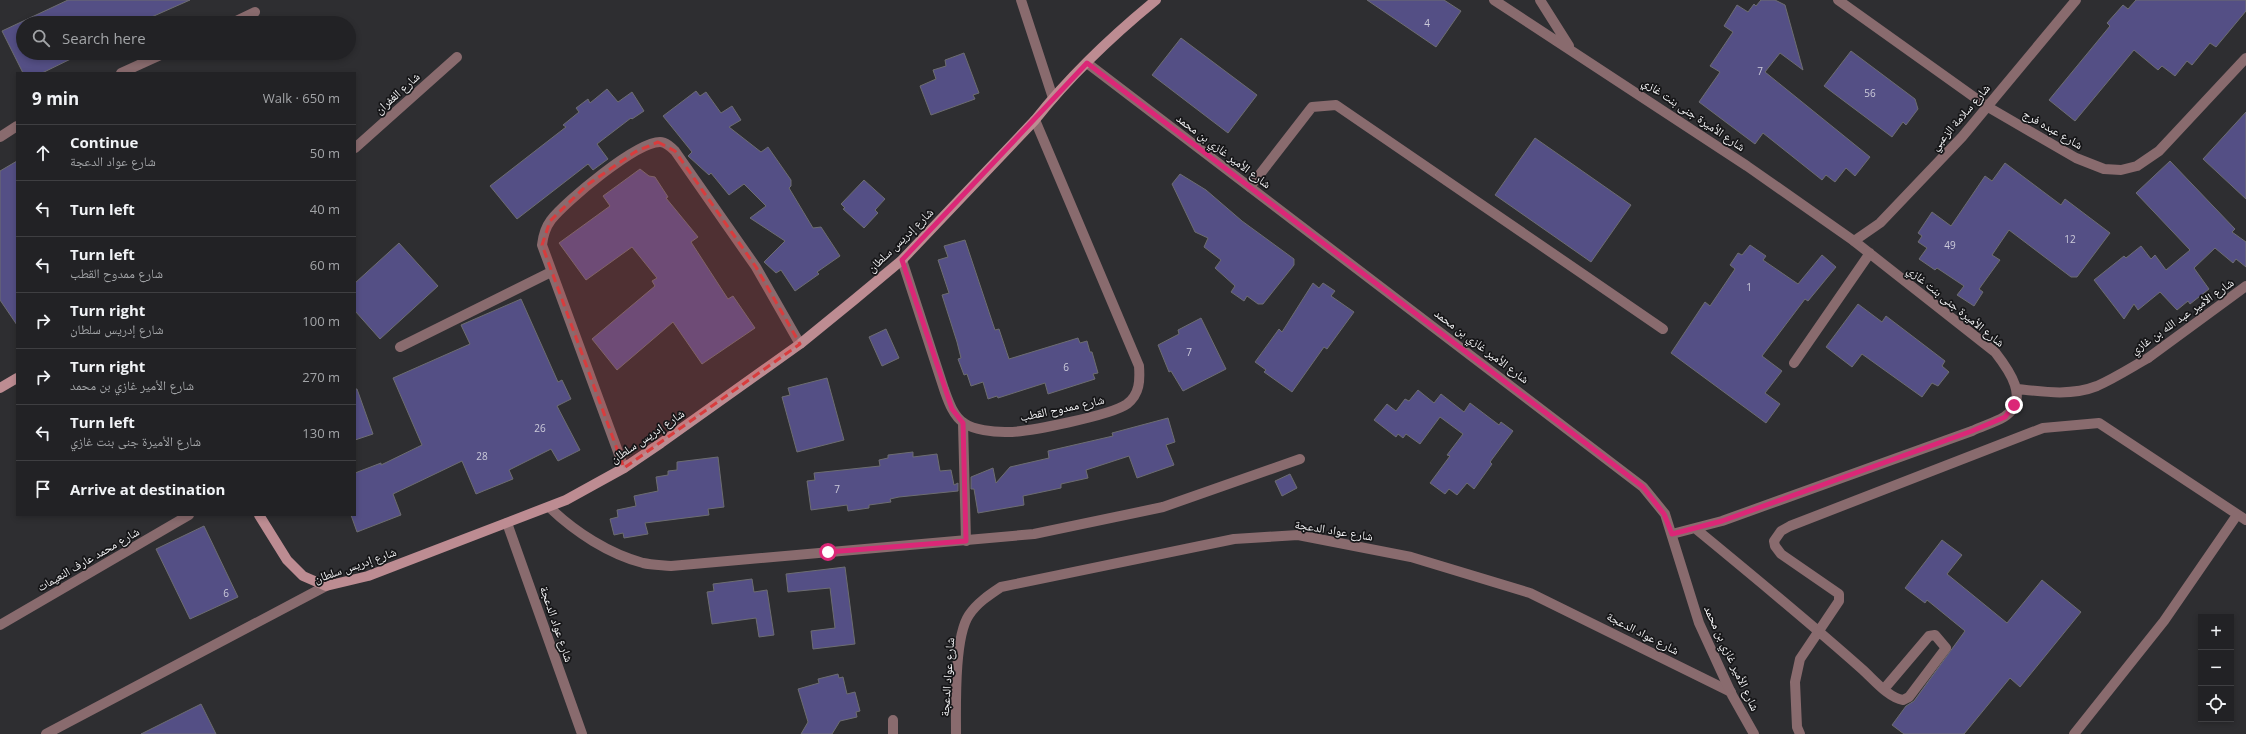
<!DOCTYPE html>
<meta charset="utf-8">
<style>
:root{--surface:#222225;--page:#2e2f32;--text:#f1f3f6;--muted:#a2a4a7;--line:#3f3f42}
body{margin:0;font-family:"Open Sans","Noto Naskh Arabic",sans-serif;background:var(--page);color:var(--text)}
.controls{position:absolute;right:12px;bottom:12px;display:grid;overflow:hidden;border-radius:0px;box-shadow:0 2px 6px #0003}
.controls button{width:36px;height:36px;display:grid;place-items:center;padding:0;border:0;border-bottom:1px solid var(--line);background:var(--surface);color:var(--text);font:20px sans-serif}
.stop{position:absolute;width:12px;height:12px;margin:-9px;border:3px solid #db2777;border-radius:50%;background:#fff}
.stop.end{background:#db2777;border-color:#fff;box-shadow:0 1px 4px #0008}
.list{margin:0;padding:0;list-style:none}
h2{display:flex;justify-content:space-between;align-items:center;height:52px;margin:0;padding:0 16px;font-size:17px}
h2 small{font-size:13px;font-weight:400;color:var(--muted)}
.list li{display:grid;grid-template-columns:26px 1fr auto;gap:12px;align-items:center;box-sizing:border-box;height:56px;padding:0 16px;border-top:1px solid var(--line)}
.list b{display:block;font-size:15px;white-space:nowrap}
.list p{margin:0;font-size:13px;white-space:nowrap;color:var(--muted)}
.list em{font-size:13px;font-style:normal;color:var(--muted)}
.icon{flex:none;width:22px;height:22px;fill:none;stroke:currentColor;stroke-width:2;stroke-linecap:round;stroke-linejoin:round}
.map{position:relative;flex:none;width:2246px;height:734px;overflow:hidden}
.search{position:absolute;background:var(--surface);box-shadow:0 2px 6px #0003;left:16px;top:16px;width:340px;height:44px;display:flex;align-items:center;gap:10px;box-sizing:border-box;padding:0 14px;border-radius:22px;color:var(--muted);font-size:15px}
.panel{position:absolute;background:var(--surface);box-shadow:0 2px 6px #0003;left:16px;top:72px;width:340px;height:444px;border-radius:0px}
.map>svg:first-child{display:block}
</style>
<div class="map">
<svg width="2246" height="734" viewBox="0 0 2246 734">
<rect width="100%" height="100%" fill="#2e2e31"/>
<path fill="#544f85" stroke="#6d6d71" d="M68,0H190L138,23H23V53H83L42,73H23L2,31Z
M1367,0H1444L1461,11L1436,47Z
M1761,0H1775L1785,5L1803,70L1780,53L1765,72L1870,157L1855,176L1846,168L1835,182L1826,175L1822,180L1763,133L1755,144L1699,102L1720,72L1710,66L1733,32L1724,26L1737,5L1748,12L1754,4L1756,6Z
M2136,0H2246V11L2216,47L2210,43L2192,65L2187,61L2175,76L2162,66L2158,70L2134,50L2075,121L2049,100L2110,26L2107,23L2123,5L2128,9Z
M1181,38L1257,95L1228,133L1152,75Z
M1851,51L1915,99L1918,109L1906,125L1903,122L1892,137L1824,86Z
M964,53L979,93L973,95L975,99L931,115L920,86L936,79L933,70L946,66L945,60Z
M607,89L618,102L632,92L644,111L632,119L631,118L597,144L608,159L593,170L588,164L517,219L490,186L566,127L563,125L579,112L576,108L588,99L590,103Z
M696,91L700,96L706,92L721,113L732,106L741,120L729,127L761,152L768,147L791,180V186L789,188L813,228L821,227L840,256L817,272L819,274L795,291L781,270L776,273L764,262L785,241L750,218L766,206L744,184L729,195L711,173L709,175L688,156L692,152L663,116Z
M2246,112V199L2203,159Z
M1535,138L1631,205L1591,262L1495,195Z
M17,161V325L0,300V171Z
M2170,161L2235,229L2232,232L2246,242V267L2236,259L2233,263L2215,248L2194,268L2209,289L2190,304L2188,301L2177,310L2160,292L2138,310L2134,304L2124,319L2094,280L2124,256L2126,258L2141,246L2151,259L2155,255L2166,270L2190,250L2136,193Z
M2005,163L2061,205L2065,199L2110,233L2077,277H2071L2009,230L1992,255L2000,260L1979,289L1983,292L1974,306L1957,295L1964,286L1937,268L1935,270L1919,259L1927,248L1918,242L1922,236L1918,233L1932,212L1951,226L1985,176L1992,181Z
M640,169L649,176L655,177L668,197L666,198L698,237L691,242L728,299L733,296L755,328L702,364L673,322L617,370L592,339L655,286L652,281L657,278L632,247L586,280L559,243L610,206L603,196Z
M1180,174L1206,190L1242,221L1294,259V265L1263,304H1258L1247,296L1244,301L1231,292L1235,286L1215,268L1221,260L1204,247L1208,238L1195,232L1172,184Z
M864,180L885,199L875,210L878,213L864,228L843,209L845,208L841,204Z
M965,240L995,330L999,329L1009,359L1078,338L1080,343L1087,341L1090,352H1092L1098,373L1093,374L1095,379L1048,394L1045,383L998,398L997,396L988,399L983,382L971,386L967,374L964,375L958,359L961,358L957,342L942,295L949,293L938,260L948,257L944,246Z
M399,243L438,286L380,339L355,311V283Z
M1750,245L1766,256L1763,260L1798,284L1822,255L1836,267L1808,301L1805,299L1762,356L1782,371L1765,393L1780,404L1766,423L1671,353L1705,302L1710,306L1735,269L1730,265L1738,253L1742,255Z
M1313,283L1319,288L1323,283L1335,291L1331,296L1354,312L1327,349L1324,347L1292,392L1264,372L1266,370L1255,362L1279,329L1282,332Z
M521,299L558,382L562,380L571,399L557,406L580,450L558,461L551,449L509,470L513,479L476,494L462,461L393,494L401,515L357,532L351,515H355V473L381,463V465L422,445L393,378L470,344L461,325Z
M1858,304L1882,322L1886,316L1945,361L1942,366L1949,372L1938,386L1932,383L1922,397L1862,354L1852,367L1826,347Z
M1201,318L1226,369L1183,391L1171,371L1169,372L1158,345L1179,334L1178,330Z
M886,329L899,358L882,366L869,337Z
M827,378L844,440L797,452L782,397L790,395L788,388Z
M355,389H357L373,434L355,440Z
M1418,390L1434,403L1441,394L1464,412L1470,403L1499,425L1501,422L1513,431L1490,462L1492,464L1474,489L1467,483L1457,495L1449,489L1445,494L1430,483L1450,456L1447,455L1463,434L1440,417L1420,444L1406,434L1403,438L1398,434L1396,437L1374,420L1387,404L1396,411L1405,399L1409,401Z
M1168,418L1175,442L1166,445L1174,465L1137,478L1129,456L1086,470L1088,478L1061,484V488L1023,496L1024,505L978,513L974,489H971V477L993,468L996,483L1010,467L1049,458L1048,451L1113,436L1112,433Z
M913,452V457L937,454L940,471L951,470L954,485L958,483V491L899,497L890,499L891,502L869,505V508L848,511L847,505L811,510L807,481L815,480L814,473L880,466L879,460L888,458V455Z
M718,457L724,507L708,509L709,515L645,523L648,534L624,538L623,533L614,535L610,519L618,517L617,510L636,506L634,496L658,491L656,477L668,475V471L677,470V462Z
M1290,474L1297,488L1282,496L1275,481Z
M204,526L238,597L190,619L156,549Z
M1942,540L1962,555L1947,574L2007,623L2042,580L2081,612L2020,687L2010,678L1964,734H1904L1892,725L1906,706L1914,701L1965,631L1927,600L1925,603L1905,588Z
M845,567L855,644L813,649L811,631L835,628L830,588L788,592L786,574Z
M752,579L754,592L767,590L774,635L759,637L756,618L712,624L707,592L714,591L713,584Z
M838,674L839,678L843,677L847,694L855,692L860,711L856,712L857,717L840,721L832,734H801L808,722L798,689L819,683L818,679Z
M201,704L216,734H141Z"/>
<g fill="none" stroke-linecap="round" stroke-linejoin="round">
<path stroke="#896b6e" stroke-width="10" d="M1250,187L1312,107L1336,105L1663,329
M1794,363L1870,253
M2018,389C2044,392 2072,396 2097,386C2115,378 2132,367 2148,358
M963,423L966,541
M507,523L582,734
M1696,529C1752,575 1808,621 1863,670C1874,680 1889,698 1903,700L1909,697L1946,648L1935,635L1929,636L1884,689
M1672,534L1722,521L1972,431C1982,426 1994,423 2004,417C2031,400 2009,370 1995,352L1854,241
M893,720V734
M956,734C956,706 954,637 969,615C977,603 989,595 1001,587L1234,539L1298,535L1411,557L1530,593L1731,692
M1800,734L1797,727L1795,682L1800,659L1839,601V594L1781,554L1775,546L1774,541L1781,531L1790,526L2043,428L2099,423L2246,520
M2074,734L2164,621L2237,515"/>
<path stroke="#896b6e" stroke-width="10" d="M1021,0L1053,98
M1494,0L1747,166L1854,241L1880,223L1962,137L2076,0
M1540,0L1569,46
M1838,0L1988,107L2076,158L2104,169L2121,170L2137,166L2159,151L2246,58
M232,23L255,12
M1087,63L1643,487L1665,514L1699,623L1732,695L1754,734
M121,73L165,53
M0,137L17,126
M355,148L457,57
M902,260L944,389C948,400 953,416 964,423C974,430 993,432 1005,432C1025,433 1112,415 1127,404C1140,394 1140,380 1139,366L1035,120
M400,347L551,272
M2148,358L2246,286
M624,468L542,245C543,236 545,228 551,220C566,201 636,142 660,142C666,142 671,147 675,151L756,267L800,344
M550,508C575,532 609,554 643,563C652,565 662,565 671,566L1034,534L1163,507L1300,459
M0,625L189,515
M46,734L326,586"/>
<path stroke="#bd8c92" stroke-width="10" d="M0,388L17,378
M259,515L287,560L303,576L326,586L368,576L566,500L624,468L661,443L800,344L854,300L902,260L1035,120C1070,76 1112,36 1156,0"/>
</g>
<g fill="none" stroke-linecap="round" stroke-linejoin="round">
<path stroke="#db2777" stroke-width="5" d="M828,552L966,541L963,423L952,409L902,260L1087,63L1643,487L1664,514L1672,534L1722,521L1972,431L2005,417L2014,405"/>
</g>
<path fill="#d93c3d" fill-opacity="0.2" stroke="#d93c3d" stroke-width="3" stroke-dasharray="8 5" stroke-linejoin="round" d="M658,142L675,151L756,267L800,344L624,468L542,245L550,221L587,185L635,152Z"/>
<g text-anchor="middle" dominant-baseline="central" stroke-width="3.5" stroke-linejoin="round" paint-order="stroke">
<g font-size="10" fill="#cccbda">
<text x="1427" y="23">4</text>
<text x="1760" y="71">7</text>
<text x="1870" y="93">56</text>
<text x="2070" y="239">12</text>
<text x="1950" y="245">49</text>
<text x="1749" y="287">1</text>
<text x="1189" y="352">7</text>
<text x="1066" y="367">6</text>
<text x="540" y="428">26</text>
<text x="482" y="456">28</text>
<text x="837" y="489">7</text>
<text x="226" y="593">6</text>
</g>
<g font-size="12" fill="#f4f4f6" stroke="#161618">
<text transform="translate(397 93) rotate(-42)">شارع الغفران</text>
<text transform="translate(1694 114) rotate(34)">شارع الأميرة جنى بنت غازي</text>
<text transform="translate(1960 117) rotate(-49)">شارع سلامة الزعبي</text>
<text transform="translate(2053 129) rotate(30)">شارع عبده فرج</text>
<text transform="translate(1224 151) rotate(37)">شارع الأمير غازي بن محمد</text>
<text transform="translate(900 240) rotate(-44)">شارع إدريس سلطان</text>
<text transform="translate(1956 306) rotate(39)">شارع الأميرة جنى بنت غازي</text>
<text transform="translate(2182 316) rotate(-35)">شارع الأمير عبد الله بن غازي</text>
<text transform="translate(1482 346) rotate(37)">شارع الأمير غازي بن محمد</text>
<text transform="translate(1062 408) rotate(-12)">شارع ممدوح القطب</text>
<text transform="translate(647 436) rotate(-34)">شارع إدريس سلطان</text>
<text transform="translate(1334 530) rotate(9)">شارع عواد الدعجة</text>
<text transform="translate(88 559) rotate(-30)">شارع محمد عارف النعيمات</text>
<text transform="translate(355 565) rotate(-19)">شارع إدريس سلطان</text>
<text transform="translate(557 624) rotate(71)">شارع عواد الدعجة</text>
<text transform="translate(1643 633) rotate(27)">شارع عواد الدعجة</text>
<text transform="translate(1732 658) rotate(65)">شارع الأمير غازي بن محمد</text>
<text transform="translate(947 677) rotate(-86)">شارع عواد الدعجة</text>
</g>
</g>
</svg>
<div class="controls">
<button>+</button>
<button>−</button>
<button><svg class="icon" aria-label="locate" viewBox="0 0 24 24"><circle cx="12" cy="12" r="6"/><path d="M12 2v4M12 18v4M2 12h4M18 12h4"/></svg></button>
</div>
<div class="stop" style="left:828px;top:552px"></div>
<div class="stop end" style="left:2014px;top:405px"></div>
<div class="search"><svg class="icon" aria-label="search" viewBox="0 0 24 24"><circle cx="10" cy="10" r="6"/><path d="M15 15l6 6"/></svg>Search here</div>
<section class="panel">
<h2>9 min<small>Walk · 650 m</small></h2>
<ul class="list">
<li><svg class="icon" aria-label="ahead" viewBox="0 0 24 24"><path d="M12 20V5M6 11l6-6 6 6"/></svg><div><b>Continue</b><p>شارع عواد الدعجة</p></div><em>50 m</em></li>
<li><svg class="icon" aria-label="left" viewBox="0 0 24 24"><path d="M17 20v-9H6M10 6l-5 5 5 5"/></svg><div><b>Turn left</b></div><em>40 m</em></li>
<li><svg class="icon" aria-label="left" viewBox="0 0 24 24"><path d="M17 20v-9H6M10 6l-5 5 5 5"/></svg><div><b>Turn left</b><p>شارع ممدوح القطب</p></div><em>60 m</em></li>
<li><svg class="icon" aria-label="right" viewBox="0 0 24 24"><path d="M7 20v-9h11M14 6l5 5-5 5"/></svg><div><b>Turn right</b><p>شارع إدريس سلطان</p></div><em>100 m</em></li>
<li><svg class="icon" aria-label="right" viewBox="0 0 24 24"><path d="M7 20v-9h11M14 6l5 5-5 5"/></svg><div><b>Turn right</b><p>شارع الأمير غازي بن محمد</p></div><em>270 m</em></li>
<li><svg class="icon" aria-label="left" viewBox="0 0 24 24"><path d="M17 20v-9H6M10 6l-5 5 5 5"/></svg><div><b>Turn left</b><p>شارع الأميرة جنى بنت غازي</p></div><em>130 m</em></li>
<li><svg class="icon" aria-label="arrive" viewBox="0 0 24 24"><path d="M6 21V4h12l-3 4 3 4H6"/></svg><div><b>Arrive at destination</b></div></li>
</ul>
</section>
</div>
